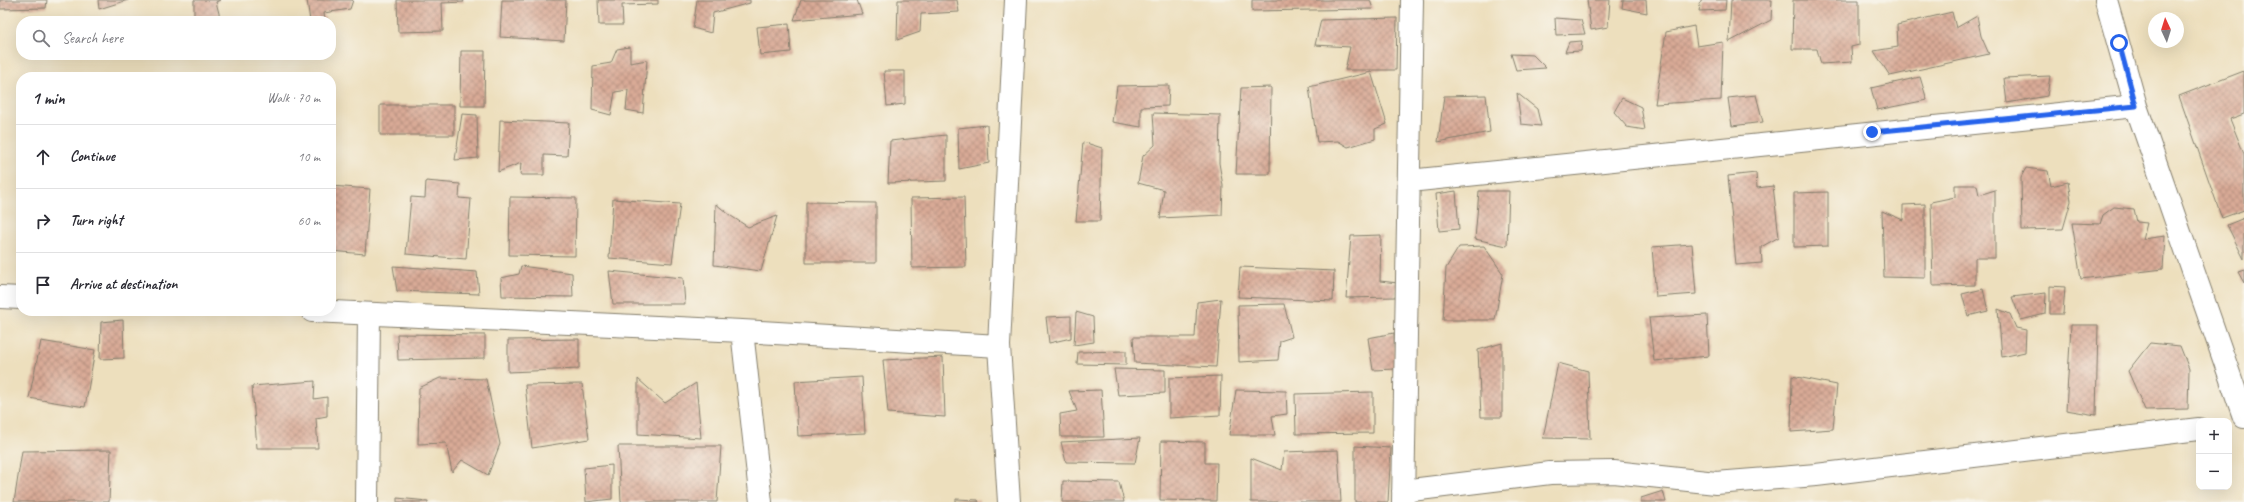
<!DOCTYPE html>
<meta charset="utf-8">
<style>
:root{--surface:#fff;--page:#f2f2f3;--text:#2b2b33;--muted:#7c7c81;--line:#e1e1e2}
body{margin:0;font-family:Caveat,sans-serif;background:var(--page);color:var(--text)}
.controls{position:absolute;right:12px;bottom:12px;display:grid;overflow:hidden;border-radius:8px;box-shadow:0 4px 16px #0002}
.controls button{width:36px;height:36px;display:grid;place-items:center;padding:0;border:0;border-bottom:1px solid var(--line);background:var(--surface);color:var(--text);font:20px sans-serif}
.compass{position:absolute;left:2148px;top:12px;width:36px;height:36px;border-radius:50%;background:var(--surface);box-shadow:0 4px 16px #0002;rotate:356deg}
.stop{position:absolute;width:12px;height:12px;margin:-9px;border:3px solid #2563eb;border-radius:50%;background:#fff}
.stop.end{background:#2563eb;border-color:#fff;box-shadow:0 1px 4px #0008}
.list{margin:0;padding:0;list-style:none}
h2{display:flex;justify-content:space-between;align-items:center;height:52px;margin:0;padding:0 16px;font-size:17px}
h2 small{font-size:13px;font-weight:400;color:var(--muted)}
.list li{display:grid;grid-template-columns:26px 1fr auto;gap:12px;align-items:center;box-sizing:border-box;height:64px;padding:0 16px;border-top:1px solid var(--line)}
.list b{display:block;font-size:15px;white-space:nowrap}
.list em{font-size:13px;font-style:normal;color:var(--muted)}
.icon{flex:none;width:22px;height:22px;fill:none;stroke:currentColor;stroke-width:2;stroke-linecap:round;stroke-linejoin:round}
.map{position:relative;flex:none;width:2244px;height:502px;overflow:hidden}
.search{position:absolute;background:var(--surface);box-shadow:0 4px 16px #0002;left:16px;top:16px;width:320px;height:44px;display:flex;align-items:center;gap:10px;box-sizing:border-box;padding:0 14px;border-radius:16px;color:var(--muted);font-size:15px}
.panel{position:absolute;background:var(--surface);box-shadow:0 4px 16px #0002;left:16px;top:72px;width:320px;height:244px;border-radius:16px}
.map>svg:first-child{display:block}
</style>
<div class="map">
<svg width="2244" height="502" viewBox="0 0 2244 502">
<defs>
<pattern id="building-cross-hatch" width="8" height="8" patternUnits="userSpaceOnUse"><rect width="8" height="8" fill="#d9aa96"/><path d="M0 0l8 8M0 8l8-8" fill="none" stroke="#af8a7a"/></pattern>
</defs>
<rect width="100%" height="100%" fill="#f7f3e8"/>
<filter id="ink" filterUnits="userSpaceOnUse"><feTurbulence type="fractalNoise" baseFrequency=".025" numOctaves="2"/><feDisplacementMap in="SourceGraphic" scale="8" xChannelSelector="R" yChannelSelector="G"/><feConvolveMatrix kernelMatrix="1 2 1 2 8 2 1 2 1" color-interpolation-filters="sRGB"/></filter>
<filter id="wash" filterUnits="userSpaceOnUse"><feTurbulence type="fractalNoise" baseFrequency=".012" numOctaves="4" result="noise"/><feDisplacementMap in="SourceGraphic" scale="16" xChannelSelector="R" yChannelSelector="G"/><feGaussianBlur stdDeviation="0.9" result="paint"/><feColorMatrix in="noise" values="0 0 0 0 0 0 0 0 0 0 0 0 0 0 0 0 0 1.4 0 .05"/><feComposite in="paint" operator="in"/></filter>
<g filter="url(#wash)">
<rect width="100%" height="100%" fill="#eddfbd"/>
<g id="blocks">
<path fill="url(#building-cross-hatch)" d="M0,0H47L46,8L0,9Z
M98,0H128L99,9Z
M194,0H220L216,2L221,21H194Z
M307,0H353L350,9L324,13L325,21H310Z
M397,0H463L464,2L442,3L443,31L398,32Z
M502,0H566L564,41L500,37Z
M598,0H658V4L622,5L623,25H599Z
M697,0H750V3L713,13L711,33L693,28Z
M801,0H857L862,14L794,20Z
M898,0H957L959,12L921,14L920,32L897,40Z
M1252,0H1370L1373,9L1252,11Z
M1587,0H1610L1608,27L1591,30Z
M1623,0H1646L1647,13L1622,8Z
M1701,0H1726L1725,10L1699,11Z
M1731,0H1772L1771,20L1729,42Z
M1793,0H1859V45L1851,47L1852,62L1821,64L1817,49H1792Z
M1952,12L1956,28L1977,16L1981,36L1989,54L1890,76L1874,51L1898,47L1897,25Z
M1397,18L1396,70H1345L1350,47L1315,45L1321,20Z
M1555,18L1581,20L1585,34L1556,35Z
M789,24L791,52L760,55L757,27Z
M1694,26L1697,46L1723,42L1721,100L1655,104L1666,32Z
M1582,41L1581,51L1565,52L1569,42Z
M630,47V63L647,60L643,113L626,110L628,90L615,92L611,115L592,110L593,66L611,63L617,49Z
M461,51H485L484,106H460Z
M1511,54L1533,55L1546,68L1516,70Z
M884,71H905V104L887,106Z
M2244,71V114L2230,119L2244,154V210L2222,218L2179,96Z
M1371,72L1387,124L1375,129V139L1348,147L1338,141L1317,142L1309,87Z
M2050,76L2047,96L2007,103L2004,78Z
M1920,77L1927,100L1877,110L1871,88Z
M1169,85L1168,106L1141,107V127L1112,122L1117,86Z
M1271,87L1270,174H1236L1241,88Z
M1517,93L1537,109L1541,126L1521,124Z
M1486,95L1490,132L1438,142L1444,96Z
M1756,95L1763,122L1732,126L1728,98Z
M1622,98L1641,107L1645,130L1627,127L1614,112Z
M380,105H454V135H380Z
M1153,113L1220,115L1219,163L1223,186L1222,215L1160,218L1164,190L1138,183L1143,156L1155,145Z
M462,114L477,115L478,158L455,160Z
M500,120L569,123L567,156L544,155V175H520L521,163L498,172Z
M987,125L989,163L959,169L958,128Z
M946,135V181L888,183L890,141Z
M1083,142L1102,148L1100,221H1076Z
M2026,168L2048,171L2051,186L2068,182L2071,201L2063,229L2022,230L2021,177Z
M1756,173L1757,188L1773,186L1779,237L1761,247L1762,263L1736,265L1728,176Z
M426,181L460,184L459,198L471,199L466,259L406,254L411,197L425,198Z
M1955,185H1977L1979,195L1995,190V258H1975V285L1933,286L1931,202L1955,197Z
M331,186L370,189L365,254L331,251Z
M1456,191L1459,229L1439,231L1436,194Z
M1479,191H1509L1507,246L1475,239Z
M1828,192V246L1794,247V193Z
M510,197L576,198L575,256L509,255Z
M964,197L966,267L912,268L911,198Z
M613,199L680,204L672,263L609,258Z
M806,202L876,203V263H806Z
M716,204L731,216L748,227L777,216L761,271L714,265Z
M1925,204V278L1884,277L1882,211L1903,220V205Z
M2114,207L2134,209L2137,222L2147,223L2143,239L2165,236L2163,269L2081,279L2072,223L2100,224L2103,215Z
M2244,218V259L2227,225Z
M1381,235L1380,281L1398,283L1395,297L1346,298L1351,236Z
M1692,244L1696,294L1656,297L1652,247Z
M1484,246L1503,274L1495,320H1443L1446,268L1459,247Z
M393,266L477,272L479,294L397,291Z
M521,266L572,273L573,297L502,296L501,278L519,274Z
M1240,267L1334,271L1333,301L1238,297Z
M2244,270V283L2238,272Z
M609,271L683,278L685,304H613Z
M2050,286L2065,287L2063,314H2050Z
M1983,289L1988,311L1968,316L1962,294Z
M2046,293L2045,314L2021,320L2012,297Z
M1221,299L1216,367L1135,363L1133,337H1195L1197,302Z
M1284,304L1292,337L1280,341L1278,360L1239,362L1238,305Z
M1998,309L2010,314L2016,328L2026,330L2025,352L2002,357Z
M1076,312L1093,317L1094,342L1074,345Z
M1707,315L1709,356L1654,361L1649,318Z
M1071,316V338L1049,343L1046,317Z
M123,320L124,358L100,359L101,322Z
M2071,325H2098L2096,415L2066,410Z
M1394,333L1395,369L1373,370L1368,338Z
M397,334L485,335V358L398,360Z
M579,339V369L508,372V340Z
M41,341L95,350L85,407L29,398Z
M1502,343V417H1481L1478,350Z
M2150,343L2180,346L2189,369L2188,409L2145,410L2128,371Z
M1126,351V365L1077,364L1078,352Z
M943,357L945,417L888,413L883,360Z
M1558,363L1588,371L1590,439L1543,438Z
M1114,369L1165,370V393L1118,395Z
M1221,376L1220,415L1169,418V378Z
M1792,376L1837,385L1833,429L1791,432Z
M862,377L865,433L798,436L795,381Z
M440,378L486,379L500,444L488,475L462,460L452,472L446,443L418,444L419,388Z
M638,379L665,403L696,383L701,438L638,434Z
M315,381L314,399L327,397V416L316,418L318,448H257L252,386Z
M582,384L589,439L532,448L525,385Z
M1101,390L1104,437H1061L1060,414L1077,411L1069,391Z
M1236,390L1286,391L1287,414L1272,416L1275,435H1229Z
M1373,392V433L1296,434L1295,394Z
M1140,438L1135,463L1066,462L1061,442Z
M1161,441L1205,442V463H1217L1216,501L1160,500Z
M618,446H721L717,502H621Z
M1355,446L1391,448L1388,502H1355Z
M111,450L109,502H14L22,451Z
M1338,450L1341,502H1251V458L1282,470L1284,452Z
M612,465V499L586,502L584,468Z
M1063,481L1119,482L1124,502H1062Z
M1663,491L1666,502H1641V498Z
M397,498L428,501V502H397Z
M956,499L978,500L979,502H956Z"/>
</g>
</g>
<g filter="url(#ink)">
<use href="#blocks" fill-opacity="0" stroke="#847e6c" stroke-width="1"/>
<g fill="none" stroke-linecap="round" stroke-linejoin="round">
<defs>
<path id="street" d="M2106,0L2136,106L2244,417
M1409,181C1651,158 1894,130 2136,106
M0,297L21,298
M312,311L742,331L999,346
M742,331L761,502
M1403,491L1550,473L1614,472L1716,483L1816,475L2199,429
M367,502L369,314
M1009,502L999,346L1016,0
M1403,502L1412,0"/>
</defs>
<use href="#street" stroke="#847e6c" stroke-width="24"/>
<use href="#street" stroke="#fff" stroke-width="22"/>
</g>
</g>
<g fill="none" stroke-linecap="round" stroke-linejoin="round" filter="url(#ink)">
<path stroke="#2563eb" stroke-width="5" d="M1872,132L2136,106L2119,43"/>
</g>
</svg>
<div class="controls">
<button>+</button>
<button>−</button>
</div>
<svg class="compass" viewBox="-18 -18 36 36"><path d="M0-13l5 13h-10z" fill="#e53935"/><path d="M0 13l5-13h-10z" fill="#7c7c81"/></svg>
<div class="stop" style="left:2119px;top:43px"></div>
<div class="stop end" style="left:1872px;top:132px"></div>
<div class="search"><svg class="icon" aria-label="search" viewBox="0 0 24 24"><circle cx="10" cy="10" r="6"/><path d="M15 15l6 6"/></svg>Search here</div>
<section class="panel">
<h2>1 min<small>Walk · 70 m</small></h2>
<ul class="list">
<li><svg class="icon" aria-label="ahead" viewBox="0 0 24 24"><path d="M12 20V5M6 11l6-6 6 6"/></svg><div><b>Continue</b></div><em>10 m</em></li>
<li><svg class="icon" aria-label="right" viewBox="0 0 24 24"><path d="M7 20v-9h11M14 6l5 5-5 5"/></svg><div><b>Turn right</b></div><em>60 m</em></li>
<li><svg class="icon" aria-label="arrive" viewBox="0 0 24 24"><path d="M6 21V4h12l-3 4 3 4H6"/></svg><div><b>Arrive at destination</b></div></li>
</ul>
</section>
</div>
